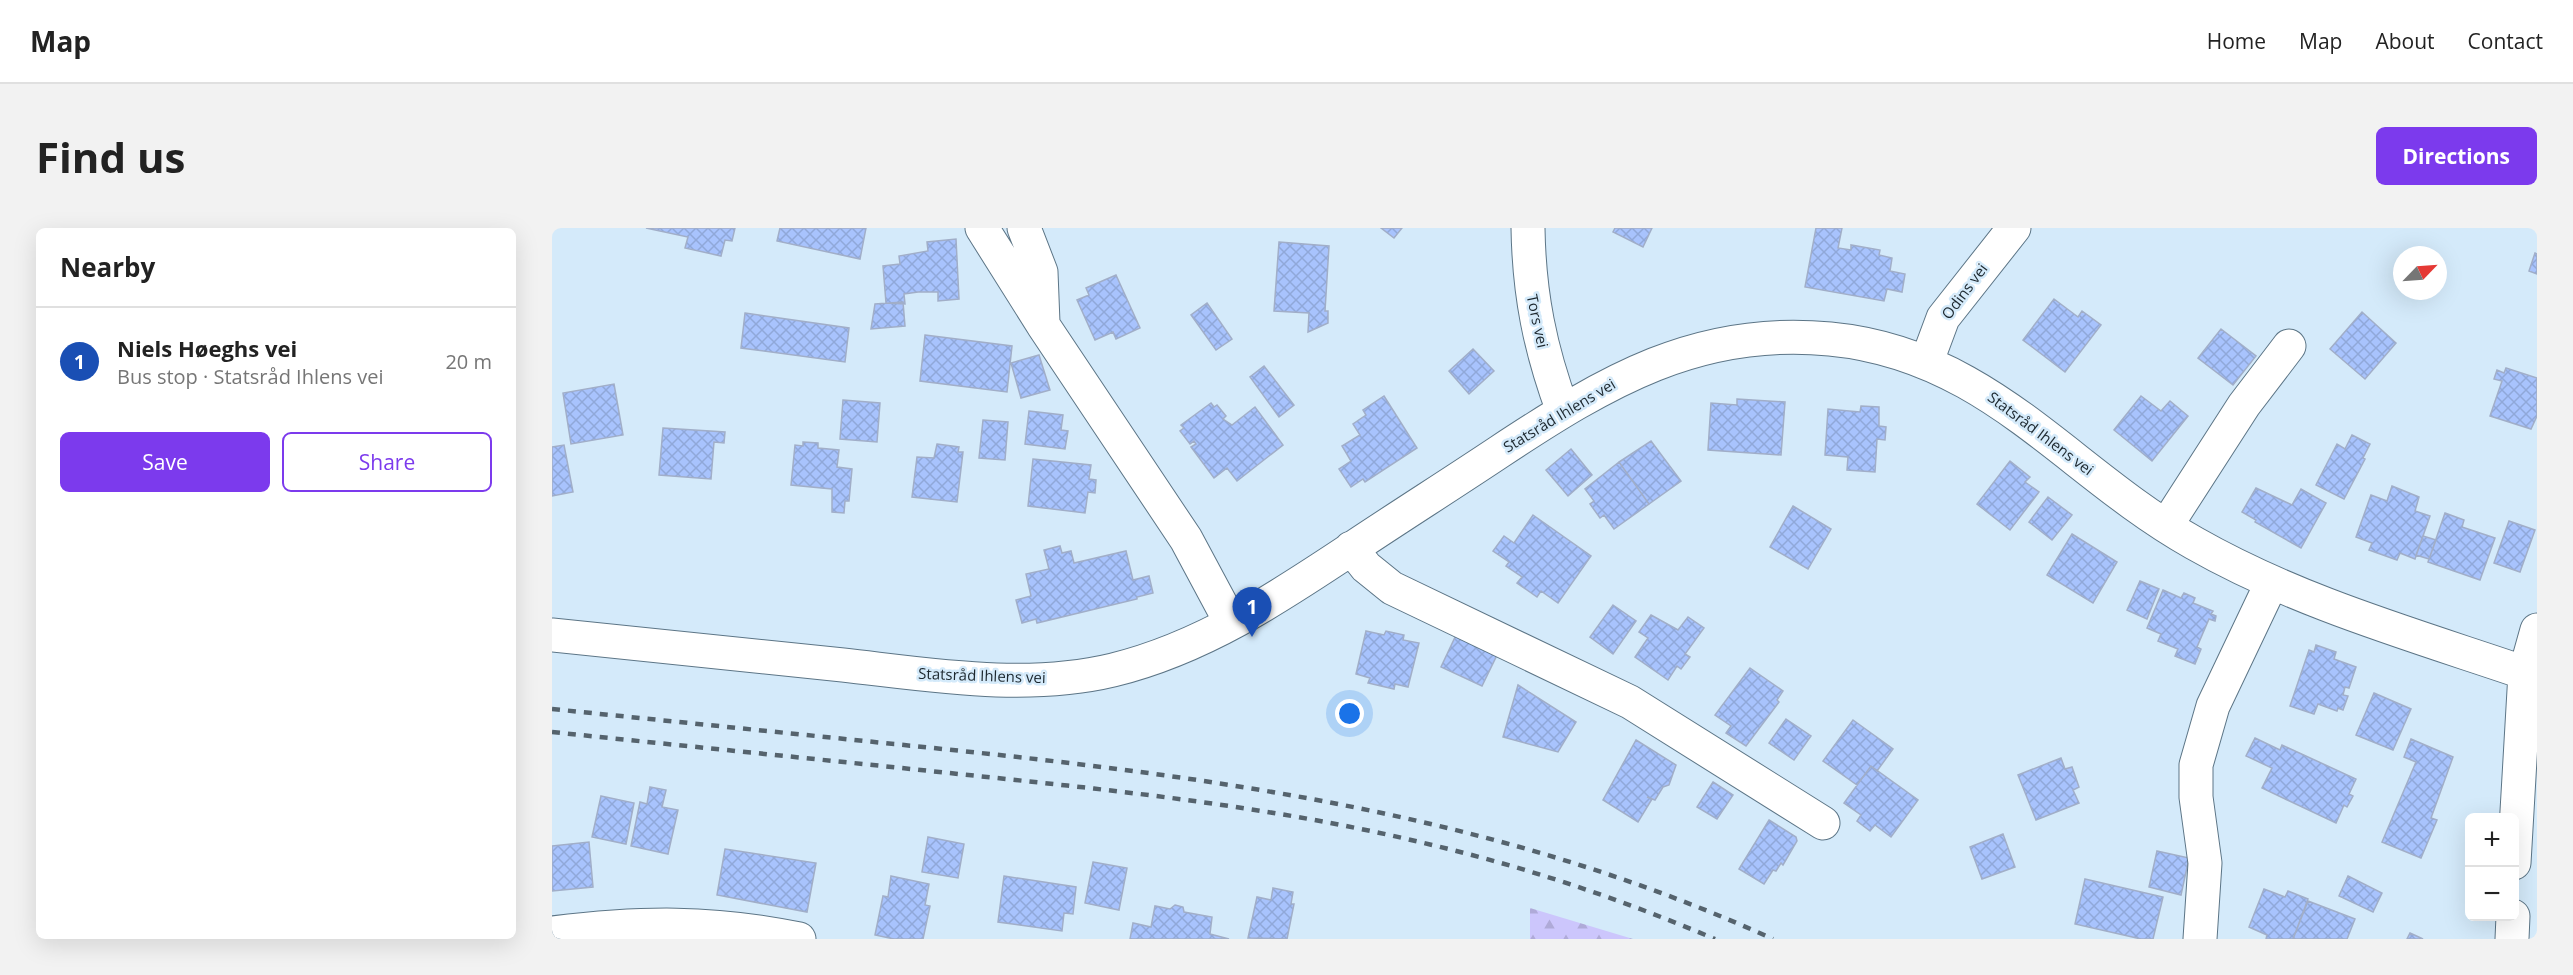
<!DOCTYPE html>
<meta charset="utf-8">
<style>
:root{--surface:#fff;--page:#f2f2f2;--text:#222;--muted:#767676;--line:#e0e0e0;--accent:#7c3aed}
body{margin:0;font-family:"Open Sans",sans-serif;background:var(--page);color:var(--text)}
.controls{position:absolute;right:18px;bottom:18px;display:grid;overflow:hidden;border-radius:9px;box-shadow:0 6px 24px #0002}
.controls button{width:54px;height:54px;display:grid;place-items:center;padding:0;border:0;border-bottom:2px solid var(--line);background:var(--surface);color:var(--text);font:30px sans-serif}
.compass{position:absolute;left:1841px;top:18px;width:54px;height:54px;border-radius:50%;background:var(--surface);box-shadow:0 6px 24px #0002;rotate:65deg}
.you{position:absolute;left:798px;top:486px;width:21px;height:21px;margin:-15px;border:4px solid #fff;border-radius:50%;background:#1a73e8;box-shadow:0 0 0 9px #1a73e833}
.badge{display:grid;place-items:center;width:39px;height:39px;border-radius:50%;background:var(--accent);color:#fff;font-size:20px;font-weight:700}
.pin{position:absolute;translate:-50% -50px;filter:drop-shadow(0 2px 3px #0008)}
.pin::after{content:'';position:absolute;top:32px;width:21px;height:18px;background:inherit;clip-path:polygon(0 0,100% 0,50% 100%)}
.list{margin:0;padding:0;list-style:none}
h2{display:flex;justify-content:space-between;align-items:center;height:78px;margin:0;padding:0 24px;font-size:26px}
h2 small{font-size:20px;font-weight:400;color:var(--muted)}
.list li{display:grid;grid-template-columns:39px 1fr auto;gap:18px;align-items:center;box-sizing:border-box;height:108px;padding:0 24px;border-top:2px solid var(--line)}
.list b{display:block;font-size:22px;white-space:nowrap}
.list p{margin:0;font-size:20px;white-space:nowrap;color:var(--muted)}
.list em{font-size:20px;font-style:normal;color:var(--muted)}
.actions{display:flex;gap:12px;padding:18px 24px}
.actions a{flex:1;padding:14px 0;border:2px solid var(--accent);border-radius:9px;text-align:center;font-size:21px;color:var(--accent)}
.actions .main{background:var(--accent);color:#fff}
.map{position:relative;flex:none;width:1985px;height:711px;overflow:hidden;border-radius:9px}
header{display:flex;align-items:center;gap:36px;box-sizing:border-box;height:84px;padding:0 30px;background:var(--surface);border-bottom:2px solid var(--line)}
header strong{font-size:28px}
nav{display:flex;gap:33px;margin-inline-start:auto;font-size:21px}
.intro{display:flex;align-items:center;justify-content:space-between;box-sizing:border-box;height:144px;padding:0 36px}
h1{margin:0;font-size:42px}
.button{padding:15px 27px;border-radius:9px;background:var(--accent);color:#fff;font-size:21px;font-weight:700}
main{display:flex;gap:36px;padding:0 36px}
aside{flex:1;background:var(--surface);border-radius:9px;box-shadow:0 6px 24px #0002}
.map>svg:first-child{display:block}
</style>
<header>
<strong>Map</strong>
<nav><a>Home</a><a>Map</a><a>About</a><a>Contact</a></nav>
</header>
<div class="intro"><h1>Find us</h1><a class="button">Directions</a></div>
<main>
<aside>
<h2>Nearby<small></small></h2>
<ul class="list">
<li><span class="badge" style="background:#1a4fb4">1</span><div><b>Niels Høeghs vei</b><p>Bus stop · Statsråd Ihlens vei</p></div><em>20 m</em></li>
</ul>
<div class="actions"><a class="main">Save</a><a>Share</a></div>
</aside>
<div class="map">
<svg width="1985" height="711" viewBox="0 0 1985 711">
<defs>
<pattern id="forest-firs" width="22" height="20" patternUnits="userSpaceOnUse" patternTransform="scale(1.5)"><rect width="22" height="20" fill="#ccc6fc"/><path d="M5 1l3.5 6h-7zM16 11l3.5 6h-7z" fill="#afaad8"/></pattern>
<pattern id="building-cross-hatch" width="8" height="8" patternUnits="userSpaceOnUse" patternTransform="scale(1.5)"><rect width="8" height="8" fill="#a8c3fd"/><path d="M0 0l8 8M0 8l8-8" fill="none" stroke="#90a8d9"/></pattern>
</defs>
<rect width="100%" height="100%" fill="#d4eafa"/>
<path fill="url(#forest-firs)" d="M978,680L1081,711H978Z"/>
<path fill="url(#building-cross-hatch)" stroke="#a1aec8" stroke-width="1.5" d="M94,0H183L180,13L173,12L169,28L133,20L136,9Z
M228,0H314L308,31L225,13Z
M829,0H850L842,10Z
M1063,0H1100L1091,19L1061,4Z
M1264,0H1290L1286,20L1299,22V17L1328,22L1327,27L1340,30L1338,43L1353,46L1350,64L1335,61L1332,73L1253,59Z
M404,11L407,71L386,73V64H366L352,66L353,76L334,75L331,38L348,36L347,28L376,23L375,14Z
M727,14L777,18L773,83H776V95L756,104L757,85L722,83Z
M1983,25L1985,26V46L1977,43Z
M564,47L588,100L564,111L561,104L543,112L525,72L537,67L534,60Z
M1502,71L1526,89L1530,83L1549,97L1513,144L1471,112Z
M351,74L353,98L319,101L323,76Z
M655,75L680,111L664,122L639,87Z
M1810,84L1844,115L1813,151L1778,121Z
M193,85L297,100L293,134L189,120Z
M1669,101L1704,128L1681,157L1646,130Z
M373,107L460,118L455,164L368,153Z
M921,121L942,143L917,166L897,143Z
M487,127L498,162L469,170L459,135Z
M712,138L742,177L727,189L698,149Z
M1954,140L1985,150V188L1979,201L1938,188L1950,153L1942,151L1945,142L1952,145Z
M62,156L71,207L19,216L11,165Z
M832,168L865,220L813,254L811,251L799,259L787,241L799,233L790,218L808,207L801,196L814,187L811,182Z
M1589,168L1609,183L1618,173L1636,188L1600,233L1562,202Z
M1185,171L1233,174L1229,227L1156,222L1159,175L1185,177Z
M291,172L328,175L325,214L288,211Z
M659,175L662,179L665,177L674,188L671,191L680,197L703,179L731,217L685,253L675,240L662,250L639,219L644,216L642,213L638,216L628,203L632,200L629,197Z
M1309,178L1327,179V198L1334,199L1333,212L1325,211L1323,244L1295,242L1296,229L1273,227L1276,181L1308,184Z
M477,183L511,187L509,202L516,203L513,221L473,216Z
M431,192L456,194L453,232L427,230Z
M111,200L173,204L172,215L162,214L159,251L107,247Z
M1800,207L1818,216L1811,230L1813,231L1792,271L1764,257L1785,216L1793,221Z
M1099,213L1129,253L1097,276L1067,234Z
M251,214L266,215V220L287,222L285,239L300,241L297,273H293L292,285L280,284V261L239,257L243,217L251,218Z
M385,216L407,219L406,224H411L405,274L360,269L365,229L382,230Z
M12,217L21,264L0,268V219Z
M1019,221L1040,247L1016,268L994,242Z
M481,231L539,237L537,251L544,252L543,265L536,264L533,285L476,278Z
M1458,233L1478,249L1473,254L1487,264L1458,302L1425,276Z
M1067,234L1097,276L1062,301L1052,287L1048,290L1038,276L1042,273L1033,261Z
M1840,258L1867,269L1863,283L1878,288L1863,331L1848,325L1845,332L1817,322L1820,315L1804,309L1819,267L1835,273Z
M1704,260L1740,277L1749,261L1774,275L1749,320L1703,294L1704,292L1690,284Z
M1496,269L1520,287L1500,312L1477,294Z
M1241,278L1279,301L1256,341L1218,319Z
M1893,285L1912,292L1910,299L1943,310L1928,352L1876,334Z
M981,287L1039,328L1006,375L989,363L985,369L965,355L970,349L954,338L957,334L941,323L952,308L962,315Z
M1957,293L1983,302L1968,344L1942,335Z
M1520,306L1565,334L1541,375L1495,347Z
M1871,308L1884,312L1877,331L1864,327Z
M508,318L510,325L519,323L522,335L574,323L581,352L597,348L601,365L585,369V371L485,395L484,391L470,395L464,372L479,368L474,346L497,341L492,322Z
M1588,353L1607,361L1595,391L1575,382Z
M1611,362L1629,370L1632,365L1643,370L1641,375L1661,383L1659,386L1664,388L1663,393L1657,391L1645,419L1649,421L1643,436L1623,428L1626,421L1606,413L1609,406L1595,400Z
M1061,377L1084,393L1061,426L1038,409Z
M1099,387L1126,402L1136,389L1152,400L1133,426L1138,429L1129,441L1125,438L1116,452L1083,429L1096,410L1087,404Z
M814,403L832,407L834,403L852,407L851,412L867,415L856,459L843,456L842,461L816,455L818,450L804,446Z
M905,405L946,425L930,458L889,439Z
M1764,417L1784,424L1782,431L1804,439L1797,460L1793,459L1791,467L1796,468L1791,482L1786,480L1785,483L1766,476L1762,486L1738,478L1757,422L1762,424Z
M1198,440L1231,463L1225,472L1227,474L1194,518L1174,505L1179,498L1163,487Z
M966,457L1024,494L1006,524L951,509Z
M1822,465L1859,481L1841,522L1804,507Z
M1234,491L1259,508L1242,532L1217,515Z
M1301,492L1341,521L1325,543L1319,538L1305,557L1271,533Z
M1703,510L1728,522L1730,517L1804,551L1797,566L1801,568L1795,579L1792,577L1784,595L1710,560L1720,540L1694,528Z
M1859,511L1901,529L1879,590L1885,592L1869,630L1830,614L1864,534L1852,529Z
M1084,512L1124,537L1117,557L1111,559L1103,572L1095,569L1100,571L1086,594L1051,572Z
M1509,530L1513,541L1520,539L1527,559L1521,562L1527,575L1484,592L1466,547Z
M1319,538L1366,572L1339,609L1323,597L1318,603L1305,593L1309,587L1292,575Z
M1161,554L1181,567L1165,591L1145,579Z
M98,559L114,562L110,579L126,582L116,626L79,618L88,574L95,576Z
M49,568L82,575L74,616L40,609Z
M1217,592L1244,609L1245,613L1231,637L1229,635L1224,643L1221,642L1212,656L1187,641Z
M1451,606L1463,639L1430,651L1418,619Z
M376,609L412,616L406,650L370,644Z
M37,614L41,659L0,663V618Z
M173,621L264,635L255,684L165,667Z
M1605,623L1637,630L1629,667L1597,659Z
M541,634L575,640L567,682L533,675Z
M339,648L377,656L373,677L378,678L371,711H342L323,707L331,668L336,669Z
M452,648L524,659L521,686L512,685L510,703L446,694Z
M1796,648L1830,665L1821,684L1787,668Z
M1533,651L1611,669L1601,711H1589L1523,696Z
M721,660L741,664L739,676H742L735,711L696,710L705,669L719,672Z
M1712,661L1733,669L1736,663L1756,671L1741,711H1714L1715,707L1697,699Z
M1756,673L1803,691L1795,711H1741Z
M623,677L631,679L632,684L660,689L658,706L677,711H578L581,695L599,699L603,678L618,681Z
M1858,705L1871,711H1855Z"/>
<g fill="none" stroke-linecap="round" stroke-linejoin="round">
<defs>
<path id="minor" d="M430,0L491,97L634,311L679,395
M472,0L489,44L491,95
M976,0C977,66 988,121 1011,183
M1375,133L1391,90L1462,0
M1614,298L1692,177L1737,118
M799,320L814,339L840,360L1078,474L1271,595
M0,407C97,417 194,427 291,437C380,447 474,463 561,442C651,420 727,369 802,319C850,287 899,256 947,224C1053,154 1146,98 1278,111C1437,126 1514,243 1642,315C1749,376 1869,409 1985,449
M1962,635L1973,445L1985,402
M0,705C89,694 160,693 247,711
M1648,711L1653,635L1644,569V537L1661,478L1720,354
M1960,711L1961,688"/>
</defs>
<use href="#minor" stroke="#5c7586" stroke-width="35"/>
<use href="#minor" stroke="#fff" stroke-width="33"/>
<path stroke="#55636d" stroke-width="4.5" stroke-dasharray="8 8" stroke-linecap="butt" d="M0,481C127,494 254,507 381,520C673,550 950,588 1221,711
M0,504C132,518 265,531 397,545C559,562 722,578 880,617C977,640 1071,672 1163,711"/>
</g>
<g text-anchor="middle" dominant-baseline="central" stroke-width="5" stroke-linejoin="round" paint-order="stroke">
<g font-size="15" fill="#1c272e" stroke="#d4eafa">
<text transform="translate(1412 63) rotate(-53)">Odins vei</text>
<text transform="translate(986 93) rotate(78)">Tors vei</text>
<text transform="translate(1007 187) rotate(-31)">Statsråd Ihlens vei</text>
<text transform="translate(1489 205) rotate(37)">Statsråd Ihlens vei</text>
<text transform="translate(430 447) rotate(2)">Statsråd Ihlens vei</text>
</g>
</g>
</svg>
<div class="controls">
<button>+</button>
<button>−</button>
</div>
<svg class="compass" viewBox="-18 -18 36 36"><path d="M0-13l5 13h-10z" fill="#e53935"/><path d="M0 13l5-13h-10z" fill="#767676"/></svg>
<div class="you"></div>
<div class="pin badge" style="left:700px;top:409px;background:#1a4fb4">1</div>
</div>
</main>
